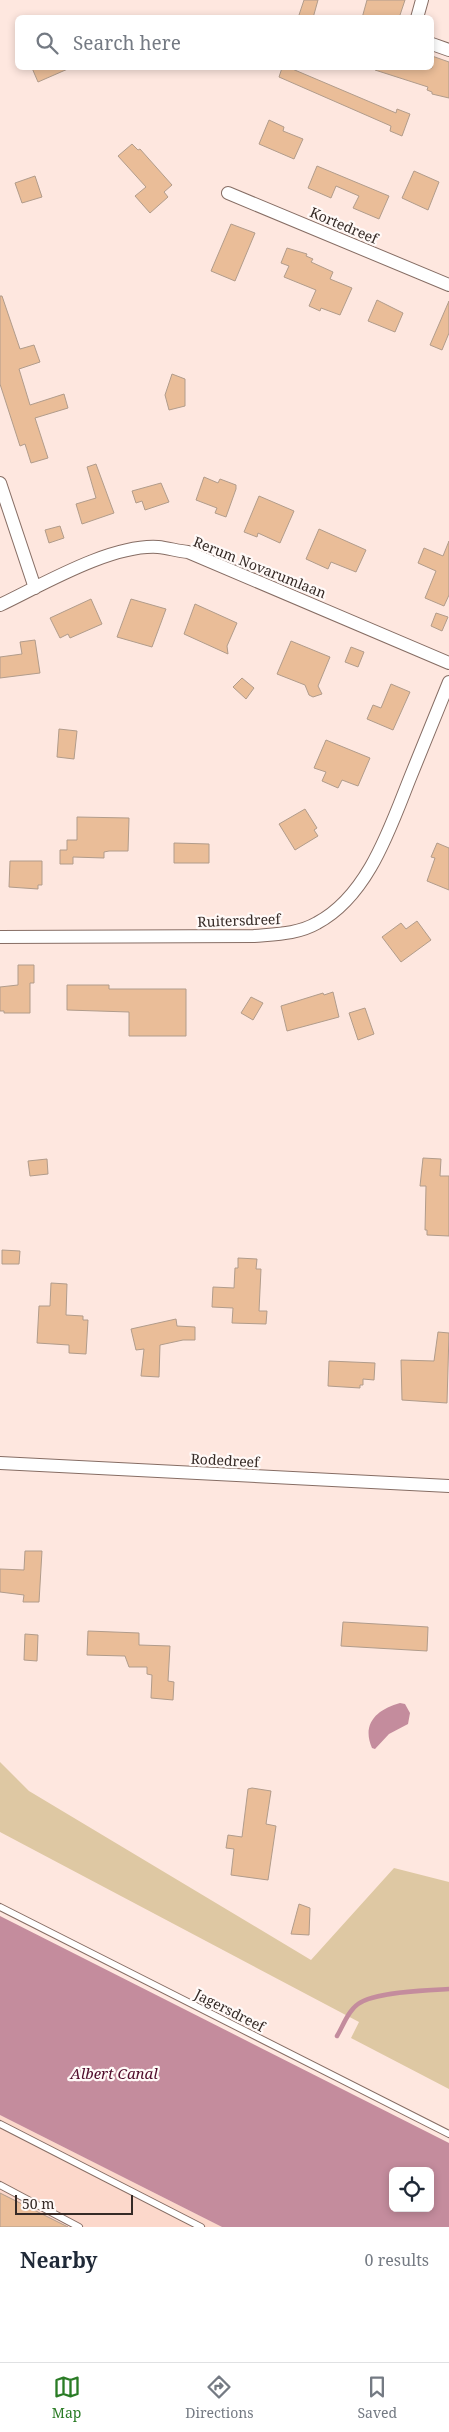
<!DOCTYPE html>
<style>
:root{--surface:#fff;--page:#f2f2f3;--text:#1f2937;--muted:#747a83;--line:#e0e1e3;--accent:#2b7c26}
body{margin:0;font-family:"Noto Serif",serif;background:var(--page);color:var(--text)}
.controls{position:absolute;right:15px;bottom:15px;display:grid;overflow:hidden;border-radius:8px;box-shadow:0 2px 8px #0003}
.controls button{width:45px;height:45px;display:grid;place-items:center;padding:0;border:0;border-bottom:1px solid var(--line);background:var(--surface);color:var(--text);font:25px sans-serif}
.scale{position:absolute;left:15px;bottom:12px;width:118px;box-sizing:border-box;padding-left:5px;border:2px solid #352a26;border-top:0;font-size:14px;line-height:18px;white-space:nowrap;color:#352a26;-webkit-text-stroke:4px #fff9f7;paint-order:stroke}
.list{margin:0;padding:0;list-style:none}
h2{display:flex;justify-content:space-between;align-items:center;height:65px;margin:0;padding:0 20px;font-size:21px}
h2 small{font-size:16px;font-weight:400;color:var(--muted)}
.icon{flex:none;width:28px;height:28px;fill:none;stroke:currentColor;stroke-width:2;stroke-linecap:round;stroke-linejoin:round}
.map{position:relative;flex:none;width:449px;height:2227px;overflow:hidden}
.search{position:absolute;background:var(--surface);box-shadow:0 2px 8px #0003;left:15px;right:15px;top:15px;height:55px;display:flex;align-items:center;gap:12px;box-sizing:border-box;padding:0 18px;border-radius:8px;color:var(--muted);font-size:19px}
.sheet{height:135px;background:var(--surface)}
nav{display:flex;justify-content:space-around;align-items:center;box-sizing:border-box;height:70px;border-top:1px solid var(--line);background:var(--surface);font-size:14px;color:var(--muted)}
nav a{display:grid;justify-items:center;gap:2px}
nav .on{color:var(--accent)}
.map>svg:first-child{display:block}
</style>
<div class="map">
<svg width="449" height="2227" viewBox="0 0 449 2227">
<rect width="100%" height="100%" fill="#fee7df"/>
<path fill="#fcd8cb" d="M0,2115L222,2227H0Z"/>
<path fill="#dec8a3" d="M0,1762L29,1791L311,1960L394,1868L449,1882V2089L351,2038L359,2022L0,1832Z"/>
<path fill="#c48c9d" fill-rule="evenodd" d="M400,1703L405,1704L410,1713L408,1724L389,1734L375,1749L372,1748C361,1723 378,1709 400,1703Z
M0,1916L449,2143V2227H222L0,2115ZM393,2171H430V2208H393Z"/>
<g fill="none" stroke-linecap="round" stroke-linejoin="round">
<path stroke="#c48c9d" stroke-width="4.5" d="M337,2036C343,2026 348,2011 358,2004C373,1992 428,1990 449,1989"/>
</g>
<path fill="#eabd98" stroke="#b19c8b" d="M304,0H318L313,18H298Z
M367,0H405L399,18H362Z
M432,56L449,62V98L432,94V92L427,90L428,87L375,70V68H432Z
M32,68H70L38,82Z
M282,68H290L396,113L397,109L410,114L402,136L390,131L391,126L279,77Z
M269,120L284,127L283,131L303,139L294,159L259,144Z
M132,144L138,150L140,149L172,185L164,192L168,197L150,213L135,196L146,187L118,156Z
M317,166L389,196L379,219L353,208L359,196L336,186L331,198L308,188Z
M414,171L439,182L428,210L402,198Z
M35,176L42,197L22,203L15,183Z
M231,224L255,233L235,281L211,271Z
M287,248L307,254L306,256L313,259L311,262L333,272L330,279L352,288L340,315L321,308L320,311L309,306L316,290L284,277L289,266L281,263Z
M0,296H2L20,349L34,345L40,362L19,369L30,405L64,394L68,408L35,418L48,458L31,463L25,444L20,446L0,384Z
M377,300L403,313L395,332L368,321Z
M449,301V333L442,350L430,345Z
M172,374L185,379V406L169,410L165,395Z
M96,464L114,513L82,524L76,504L96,498L87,467Z
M204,477L218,483L220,479L236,485V489L226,517L215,513L217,508L196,500Z
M161,483L169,502L145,510L142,501L136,503L132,491Z
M259,496L294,511L280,543L258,533L257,537L244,532Z
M60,526L64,538L49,543L45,530Z
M319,529L366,550L356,572L331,562L328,569L306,559Z
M449,541V595L444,606L425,598L436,571L418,563L424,548L443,556Z
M91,599L102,624L70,638L68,634L60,638L50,618Z
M131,599L166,609L152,647L117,637Z
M195,604L237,623L227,646L228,654L184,634Z
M436,613L448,617L442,631L431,626Z
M35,640L40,673L0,678V657L22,654L20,642Z
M291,641L330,657L318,686L322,694L313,697L309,695L305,685L277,674Z
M351,647L364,652L358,667L345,662Z
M242,678L254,688L246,699L233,687Z
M391,684L410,692L393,730L367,719L373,705L381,708Z
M59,729L77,731L74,759L57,757Z
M326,740L370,758L358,786L342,780L338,788L322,781L326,772L314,768Z
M305,809L317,828L314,830L318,836L295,850L279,824Z
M77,817L129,818L128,851H109L104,852V858L73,857V864H60V850H67V840H77Z
M174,843L209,844V863H174Z
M437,843L449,848V890L427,881L435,858L431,857Z
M10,861H42V885H38V889L9,887Z
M417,921L431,940L401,962L382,937L401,923L406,929Z
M18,965H34V983H30V1013H4V1011H0V987L18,985Z
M67,985H109V989H186V1036H129V1012L67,1010Z
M333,992L339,1017L287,1031L281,1006L323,993L324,995Z
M251,997L263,1003L253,1020L241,1013Z
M365,1008L374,1034L358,1040L349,1013Z
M423,1158L441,1159L440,1176H449V1236L427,1235V1230H425L426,1186H420Z
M47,1159L48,1174L30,1176L28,1161Z
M2,1250L20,1251L19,1264H2Z
M238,1258L257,1259L256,1269H261L259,1311H267L266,1324L232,1323L233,1308L212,1307L213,1287L234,1288L235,1268H238Z
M51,1283L67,1284L66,1315L83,1316V1320H88L86,1354L69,1353V1345L37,1343L39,1306H50Z
M176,1319L177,1326L195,1327V1340H183L160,1345L159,1377L141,1376L144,1349L136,1350L131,1329Z
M438,1332L449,1333L447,1403L402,1400L401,1360L434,1361Z
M329,1361L375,1363L374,1380L363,1379V1385H360V1388L328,1386Z
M25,1551H42L39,1602H23L24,1595L0,1592V1569L24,1570Z
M343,1622L428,1627L427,1651L341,1646Z
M88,1631L139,1633V1645L170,1646L168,1681L174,1682L173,1700L151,1698L152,1675L147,1674V1667H129L125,1656L87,1655Z
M25,1634L38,1635L37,1661L24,1660Z
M252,1788L271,1791L266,1824L276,1826L268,1880L231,1875L234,1849L226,1848L228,1835L242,1837L248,1789Z
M299,1904L310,1908L309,1935L291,1934Z
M0,2193L68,2227H0Z"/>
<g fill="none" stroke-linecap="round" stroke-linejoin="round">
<defs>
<path id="lane" d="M0,1907L449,2134
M0,2124L201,2227
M0,2185L79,2227"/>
<path id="street" d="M417,18L422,0
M432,44L449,50
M228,193L449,285
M0,483L35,588
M0,605C42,585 111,544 158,547C168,548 178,551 188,552L449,663
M0,937L254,936C276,934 298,934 317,923C368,896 390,828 410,778C423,746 436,714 449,682
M0,1463L449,1486"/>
</defs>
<use href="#lane" stroke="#866d64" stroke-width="8"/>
<use href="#street" stroke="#866d64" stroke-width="14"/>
<use href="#lane" stroke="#fff" stroke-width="6"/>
<use href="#street" stroke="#fff" stroke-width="12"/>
</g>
<g text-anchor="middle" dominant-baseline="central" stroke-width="4.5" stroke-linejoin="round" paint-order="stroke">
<g font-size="14" fill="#352a26" stroke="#fff9f7">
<text transform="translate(344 225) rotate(23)">Kortedreef</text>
<text transform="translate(260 567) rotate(22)">Rerum Novarumlaan</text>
<text transform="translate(239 920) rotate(-2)">Ruitersdreef</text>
<text transform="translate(225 1460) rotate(3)">Rodedreef</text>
<text transform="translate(230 2010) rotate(27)">Jagersdreef</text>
</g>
<g font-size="15" font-style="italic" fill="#4f0b2a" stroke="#fff9f7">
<text x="114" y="2073">Albert Canal</text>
</g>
</g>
</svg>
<div class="controls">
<button><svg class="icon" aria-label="locate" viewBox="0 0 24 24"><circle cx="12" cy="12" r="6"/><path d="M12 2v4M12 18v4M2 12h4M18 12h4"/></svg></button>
</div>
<div class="scale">50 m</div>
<div class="search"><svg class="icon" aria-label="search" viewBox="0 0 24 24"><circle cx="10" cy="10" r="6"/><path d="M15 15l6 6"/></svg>Search here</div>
</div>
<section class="sheet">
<h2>Nearby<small>0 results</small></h2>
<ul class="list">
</ul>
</section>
<nav>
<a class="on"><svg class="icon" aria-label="map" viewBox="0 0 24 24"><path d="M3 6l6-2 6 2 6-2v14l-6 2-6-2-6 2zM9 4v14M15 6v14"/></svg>Map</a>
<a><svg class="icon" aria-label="directions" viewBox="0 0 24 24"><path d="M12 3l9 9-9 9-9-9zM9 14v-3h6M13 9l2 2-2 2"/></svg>Directions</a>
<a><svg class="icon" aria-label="saved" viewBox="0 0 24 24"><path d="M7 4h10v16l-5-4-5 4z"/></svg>Saved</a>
</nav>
